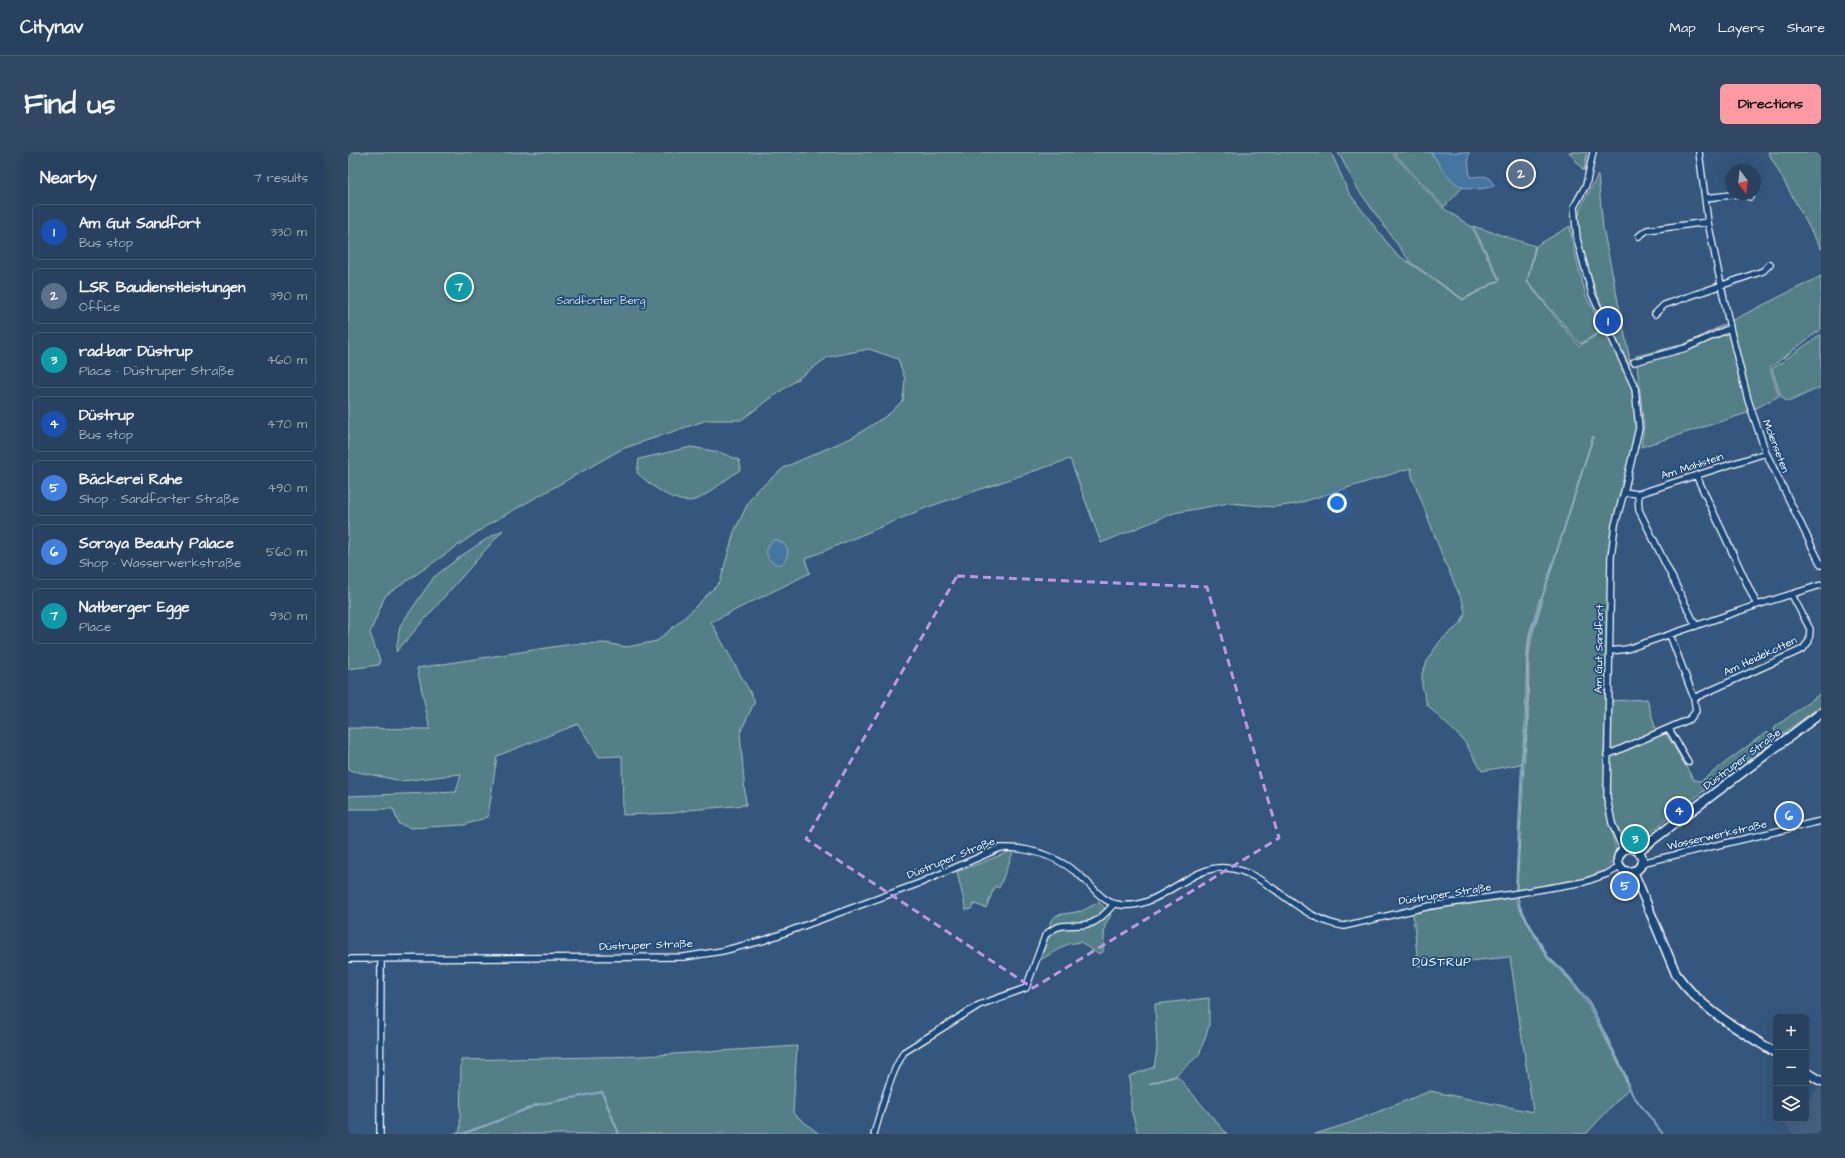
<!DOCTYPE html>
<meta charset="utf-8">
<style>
:root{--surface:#28415e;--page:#304864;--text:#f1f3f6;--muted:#a5afbc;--line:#445a73;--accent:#ff9aa2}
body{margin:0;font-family:"Architects Daughter",sans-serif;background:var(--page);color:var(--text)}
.controls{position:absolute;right:12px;bottom:12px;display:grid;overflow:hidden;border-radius:6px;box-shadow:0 4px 16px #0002}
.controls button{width:36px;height:36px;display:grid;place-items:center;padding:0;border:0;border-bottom:1px solid var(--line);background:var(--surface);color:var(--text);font:20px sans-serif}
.compass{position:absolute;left:1377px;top:12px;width:36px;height:36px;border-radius:50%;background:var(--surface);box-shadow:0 4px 16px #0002;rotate:165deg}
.you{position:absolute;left:989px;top:351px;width:14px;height:14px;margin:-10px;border:3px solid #fff;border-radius:50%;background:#1a73e8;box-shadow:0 0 0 6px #1a73e833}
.badge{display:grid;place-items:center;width:26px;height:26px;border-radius:50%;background:var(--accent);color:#fff;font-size:13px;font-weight:700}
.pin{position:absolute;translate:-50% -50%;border:2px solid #fff;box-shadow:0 1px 4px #0006}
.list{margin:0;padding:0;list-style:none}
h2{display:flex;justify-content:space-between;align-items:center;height:52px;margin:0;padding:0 16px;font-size:17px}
h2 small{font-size:13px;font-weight:400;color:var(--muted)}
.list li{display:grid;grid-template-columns:26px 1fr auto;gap:12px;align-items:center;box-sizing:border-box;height:56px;margin:0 8px 8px;padding:0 8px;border:1px solid var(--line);border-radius:6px}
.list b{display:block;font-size:15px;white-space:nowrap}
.list p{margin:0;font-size:13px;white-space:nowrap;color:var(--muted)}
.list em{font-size:13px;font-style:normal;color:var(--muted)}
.icon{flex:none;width:22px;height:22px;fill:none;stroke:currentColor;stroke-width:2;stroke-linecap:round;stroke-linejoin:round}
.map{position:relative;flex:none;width:1473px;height:982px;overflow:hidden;border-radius:6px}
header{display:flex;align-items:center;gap:24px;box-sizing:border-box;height:56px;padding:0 20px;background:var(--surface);border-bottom:1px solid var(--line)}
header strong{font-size:19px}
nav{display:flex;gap:22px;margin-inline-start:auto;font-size:14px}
.intro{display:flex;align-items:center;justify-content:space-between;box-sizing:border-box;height:96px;padding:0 24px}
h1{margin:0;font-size:28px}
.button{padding:10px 18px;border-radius:6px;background:var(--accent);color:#111;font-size:14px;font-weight:700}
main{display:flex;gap:24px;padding:0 24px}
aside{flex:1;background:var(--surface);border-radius:6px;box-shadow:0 4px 16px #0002}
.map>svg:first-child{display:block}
</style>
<header>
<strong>Citynav</strong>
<nav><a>Map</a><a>Layers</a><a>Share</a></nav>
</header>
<div class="intro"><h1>Find us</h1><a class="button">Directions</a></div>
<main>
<aside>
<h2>Nearby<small>7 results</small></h2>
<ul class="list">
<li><span class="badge" style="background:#1a4fb4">1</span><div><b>Am Gut Sandfort</b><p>Bus stop</p></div><em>330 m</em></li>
<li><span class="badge" style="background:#5c6f8a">2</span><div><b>LSR Baudienstleistungen</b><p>Office</p></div><em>390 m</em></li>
<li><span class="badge" style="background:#0f9aa8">3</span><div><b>rad-bar Düstrup</b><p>Place · Düstruper Straße</p></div><em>460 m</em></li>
<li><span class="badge" style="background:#1a4fb4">4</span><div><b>Düstrup</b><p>Bus stop</p></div><em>470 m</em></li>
<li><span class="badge" style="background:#3f7fe0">5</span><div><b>Bäckerei Rahe</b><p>Shop · Sandforter Straße</p></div><em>490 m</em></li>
<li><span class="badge" style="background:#3f7fe0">6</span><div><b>Soraya Beauty Palace</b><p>Shop · Wasserwerkstraße</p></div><em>560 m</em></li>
<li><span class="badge" style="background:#0f9aa8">7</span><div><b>Natberger Egge</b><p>Place</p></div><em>930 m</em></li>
</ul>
</aside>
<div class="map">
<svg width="1473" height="982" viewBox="0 0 1473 982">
<rect width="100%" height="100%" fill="#35577e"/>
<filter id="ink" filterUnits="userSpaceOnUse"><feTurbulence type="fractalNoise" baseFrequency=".025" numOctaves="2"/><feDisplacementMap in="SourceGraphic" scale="8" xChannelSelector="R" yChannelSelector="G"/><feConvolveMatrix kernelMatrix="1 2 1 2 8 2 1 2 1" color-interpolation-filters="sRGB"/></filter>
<g filter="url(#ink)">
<path fill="#446081" d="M1471,936L1473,937V982H1446L1437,973L1443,967H1458V950Z"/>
<path fill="#557f86" stroke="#aabfc2" d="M0,0H983L1001,41L1047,101L1115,148L1152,128L1125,74L1187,94L1179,130L1231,194L1259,176L1287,236L1291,276L1267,373L1261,549L1299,547L1308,579L1319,583L1346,628L1353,629L1417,581H1421L1426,587L1425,590L1398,610L1395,609L1296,685L1295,682L1278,686L1272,679L1263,680C1267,693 1272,703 1260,715V718L1235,727L1169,738L1176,612L1180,573L1181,502L1184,484L1194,450L1192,446L1181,483L1179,500L1177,573L1173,612L1134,619L1116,589L1079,553L1074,534V522L1081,505L1093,488L1113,471L1117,461L1115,451L1096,408L1064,324L1063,316L948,352L925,355L881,351L826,361L753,391L722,307L580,355L457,407L462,421L363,470L407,549L392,581L398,653L341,658L327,661L275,663L274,604L251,605L230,572L149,604L140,665L116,673L63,676L51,672L45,657H0V644L108,640L113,622L54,629L0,618V576L82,577L69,516L224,492L257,491L279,495L309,489L337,465L372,430L386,380L401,349L408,339L437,315L505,285L541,262L555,248L557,227L550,207L521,197L480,205L393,268H359L274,297L141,372L37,444L22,481L32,509L31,513L0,517Z
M990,0H1043L1095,56L1124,75L1151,128L1115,147L1062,110L1009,36Z
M1045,0H1081L1117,33L1096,55Z
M1221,0H1239L1236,19Z
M1420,0H1473V97Z
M1250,23L1255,76L1281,203V215C1266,180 1225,99 1231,62C1233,51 1245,34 1250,23Z
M1222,74L1224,89L1238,144L1255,178L1232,192L1179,129L1188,94Z
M1473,124V177L1422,216L1431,244L1399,261L1293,295L1296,275L1288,204L1337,192Z
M1473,182V235L1440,250L1433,245L1424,217Z
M343,295L371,300L391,308L393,317C380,326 366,338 352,346C331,357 304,334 289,321L291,307Z
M155,378L48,500L52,474L86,425L113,404L140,386Z
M1473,541V554L1431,584L1426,578L1427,575Z
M666,698L651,736L647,734L638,756L626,752L623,757L618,758L609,720Z
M1167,745L1171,756L1199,806L1221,827L1239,851L1275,920L1280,937L1238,982H967L999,972L1082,939L1185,960L1162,805L1070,814L1065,762L1067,760Z
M751,750L763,763L757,773L755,800L752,802L743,798L733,790L720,792L692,808L699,788L703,768L709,763L734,759Z
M861,846V874L851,903L827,924L801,932L829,924L879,982H790L783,958V932L781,924L806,915L809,897L807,852Z
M449,894L445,961L471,982H481H104L112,980L113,908L294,904Z"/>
<path fill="#4574a1" stroke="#8facc7" d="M1083,0H1121L1120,6L1122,25C1135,25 1140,20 1146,34C1109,45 1102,27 1083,0Z
M428,387L437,393L440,398C438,430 402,401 428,387Z"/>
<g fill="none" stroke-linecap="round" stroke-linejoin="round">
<path stroke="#8facc7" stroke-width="2" d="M1245,285L1182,484L1180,501L1179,573L1174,612L1168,738L1172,755L1200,805L1222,826L1241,850L1276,920L1284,942L1315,982
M114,982L147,970L188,953L254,940L271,982"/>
<defs>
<path id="street" d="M1245,0L1238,33L1226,55L1229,87L1244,142L1287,236L1291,276L1276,340L1267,373L1263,405L1259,646L1264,671L1275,698
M1351,0L1360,70L1382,176L1400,248L1418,301L1473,413
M1357,46L1392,42L1402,45
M1291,84L1299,78L1360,70
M1307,162L1316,153L1415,119L1422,112
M1286,210L1338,196L1382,176
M1348,323L1409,453
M1276,340L1290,342L1418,301
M1290,342L1291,358L1348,474
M1262,499L1279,497L1409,453L1473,433
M1346,546L1455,497L1461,489L1462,477L1444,443
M1321,577L1340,610
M1259,603L1342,567L1348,559L1346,546L1322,483
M1293,711L1473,669
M0,807L336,805L374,799L417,788L572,731L652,696C684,695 714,706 737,728C746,737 756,750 768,752C809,762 839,713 878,716C919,718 951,769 996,774L1082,754L1165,742L1236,730L1259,722L1272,715
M32,982L33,807
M526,982C534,955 541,925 556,900L631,853L678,836L697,784C712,767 727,777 744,771C753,767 760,759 766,752"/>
<path id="secondary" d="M1270 708a12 12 0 1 1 24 0a12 12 0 1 1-24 0Z
M1290,699L1473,561
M1285,719L1328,822C1353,858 1392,878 1428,901
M1458,920L1473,929"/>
</defs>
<use href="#street" stroke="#fff" stroke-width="8"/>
<use href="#secondary" stroke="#fff" stroke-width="11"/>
<use href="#street" stroke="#1f4a7a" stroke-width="5.5"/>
<use href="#secondary" stroke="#1f4a7a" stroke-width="8"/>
</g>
</g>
<path fill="none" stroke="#bd96df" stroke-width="3" stroke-dasharray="8 5" stroke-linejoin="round" d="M609,424L859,435L931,686L685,836L458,687Z"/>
<g text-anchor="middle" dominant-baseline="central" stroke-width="3.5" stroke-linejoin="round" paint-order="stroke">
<g font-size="11" fill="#d4dfe1" stroke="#1f4a7a">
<text x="253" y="148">Sandforter Berg</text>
</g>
<g font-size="11" fill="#fff" stroke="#1f4a7a">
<text transform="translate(1428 294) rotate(69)">Molenseten</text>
<text transform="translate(1344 314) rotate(-18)">Am Mahlstein</text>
<text transform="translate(1251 497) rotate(-89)">Am Gut Sandfort</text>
<text transform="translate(1412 504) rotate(-25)">Am Heidekotten</text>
<text transform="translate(1394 607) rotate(-37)">Düstruper Straße</text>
<text transform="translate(1369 683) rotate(-13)">Wasserwerkstraße</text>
<text transform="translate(603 706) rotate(-22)">Düstruper Straße</text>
<text transform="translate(1097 742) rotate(-9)">Düstruper Straße</text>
<text transform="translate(298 793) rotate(-2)">Düstruper Straße</text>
</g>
<g font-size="12" letter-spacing="1" fill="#fff" stroke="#1f4a7a">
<text x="1094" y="810">DÜSTRUP</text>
</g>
</g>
</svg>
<div class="controls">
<button>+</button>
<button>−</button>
<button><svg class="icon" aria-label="layers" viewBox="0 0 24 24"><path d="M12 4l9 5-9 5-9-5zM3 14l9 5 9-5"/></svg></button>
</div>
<svg class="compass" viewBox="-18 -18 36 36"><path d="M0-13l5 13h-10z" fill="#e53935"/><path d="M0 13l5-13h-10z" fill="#a5afbc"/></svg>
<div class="you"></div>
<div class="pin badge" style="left:1260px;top:169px;background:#1a4fb4">1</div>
<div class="pin badge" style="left:1173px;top:22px;background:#5c6f8a">2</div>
<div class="pin badge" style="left:1287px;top:687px;background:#0f9aa8">3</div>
<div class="pin badge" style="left:1331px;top:659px;background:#1a4fb4">4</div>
<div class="pin badge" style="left:1277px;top:734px;background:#3f7fe0">5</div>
<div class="pin badge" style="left:1441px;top:664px;background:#3f7fe0">6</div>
<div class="pin badge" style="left:111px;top:135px;background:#0f9aa8">7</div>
</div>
</main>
